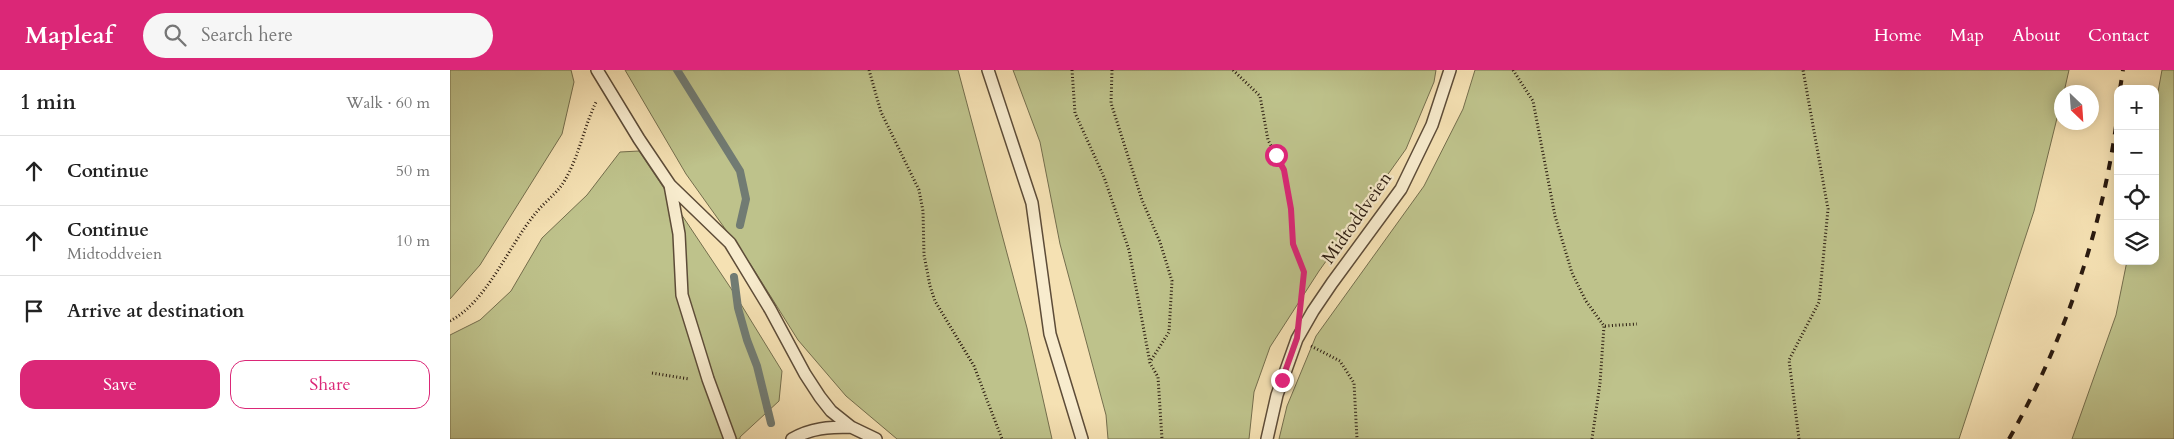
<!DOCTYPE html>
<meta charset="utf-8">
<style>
:root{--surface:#fff;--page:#f6f6f6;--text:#222;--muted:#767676;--line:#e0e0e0;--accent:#db2777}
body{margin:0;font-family:Cardo,serif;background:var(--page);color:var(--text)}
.controls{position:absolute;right:15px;top:15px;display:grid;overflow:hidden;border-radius:10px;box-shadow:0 2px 12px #0003}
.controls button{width:45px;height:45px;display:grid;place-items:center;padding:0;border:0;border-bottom:1px solid var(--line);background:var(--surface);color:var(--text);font:25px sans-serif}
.compass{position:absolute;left:1604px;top:15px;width:45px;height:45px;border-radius:50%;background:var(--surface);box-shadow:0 2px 12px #0003;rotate:155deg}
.stop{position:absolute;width:15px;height:15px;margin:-11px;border:4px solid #db2777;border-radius:50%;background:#fff}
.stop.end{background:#db2777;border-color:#fff;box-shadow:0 1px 5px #0008}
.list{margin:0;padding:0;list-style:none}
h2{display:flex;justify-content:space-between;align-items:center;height:65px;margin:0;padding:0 20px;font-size:21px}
h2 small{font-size:16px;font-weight:400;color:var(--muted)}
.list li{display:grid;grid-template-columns:32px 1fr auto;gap:15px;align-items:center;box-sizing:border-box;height:70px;padding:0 20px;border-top:1px solid var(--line)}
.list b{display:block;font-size:19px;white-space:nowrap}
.list p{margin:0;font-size:16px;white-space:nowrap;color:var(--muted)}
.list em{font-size:16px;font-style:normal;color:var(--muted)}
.actions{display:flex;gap:10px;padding:15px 20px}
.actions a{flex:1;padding:11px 0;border:1px solid var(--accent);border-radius:15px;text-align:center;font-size:18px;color:var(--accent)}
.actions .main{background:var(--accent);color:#fff}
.icon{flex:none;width:28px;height:28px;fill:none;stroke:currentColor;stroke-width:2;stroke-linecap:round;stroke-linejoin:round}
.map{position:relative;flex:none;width:1724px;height:369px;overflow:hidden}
header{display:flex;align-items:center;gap:30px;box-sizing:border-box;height:70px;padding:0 25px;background:var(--accent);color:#fff}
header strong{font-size:24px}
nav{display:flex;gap:28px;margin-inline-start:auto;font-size:18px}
.search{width:350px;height:45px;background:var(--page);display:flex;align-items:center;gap:12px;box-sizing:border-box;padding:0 18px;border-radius:28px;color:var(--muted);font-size:19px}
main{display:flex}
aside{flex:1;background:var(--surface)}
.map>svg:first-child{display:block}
</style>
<header>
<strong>Mapleaf</strong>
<div class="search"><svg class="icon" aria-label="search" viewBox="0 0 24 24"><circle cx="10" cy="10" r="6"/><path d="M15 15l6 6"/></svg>Search here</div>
<nav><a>Home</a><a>Map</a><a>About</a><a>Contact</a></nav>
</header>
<main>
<aside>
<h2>1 min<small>Walk · 60 m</small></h2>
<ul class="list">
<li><svg class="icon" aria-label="ahead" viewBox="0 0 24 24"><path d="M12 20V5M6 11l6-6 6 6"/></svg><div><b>Continue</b></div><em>50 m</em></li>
<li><svg class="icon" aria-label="ahead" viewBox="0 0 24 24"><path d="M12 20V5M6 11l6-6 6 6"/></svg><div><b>Continue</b><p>Midtoddveien</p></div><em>10 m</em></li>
<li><svg class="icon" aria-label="arrive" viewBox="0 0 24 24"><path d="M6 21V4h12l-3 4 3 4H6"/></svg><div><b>Arrive at destination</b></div></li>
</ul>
<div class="actions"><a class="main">Save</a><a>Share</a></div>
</aside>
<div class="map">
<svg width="1724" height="369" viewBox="0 0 1724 369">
<rect width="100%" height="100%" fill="#f5e1b3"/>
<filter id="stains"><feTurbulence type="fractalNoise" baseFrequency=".004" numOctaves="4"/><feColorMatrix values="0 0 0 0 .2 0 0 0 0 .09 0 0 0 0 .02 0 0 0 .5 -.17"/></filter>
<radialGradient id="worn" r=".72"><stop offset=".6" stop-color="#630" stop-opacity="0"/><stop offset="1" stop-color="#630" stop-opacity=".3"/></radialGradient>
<path fill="#bec28b" stroke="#746e4d" d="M0,0H121L124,12L112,64L30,195L0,229Z
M175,0H508L577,258L602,369H447L396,326L348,270L301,195L236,104Z
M563,0H986L984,12L956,79L869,201L820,277L804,322L799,369H658L656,345L610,174L590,72Z
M1025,0H1619L1614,22H1612L1611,32L1584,141L1509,369H829L837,336L866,266L974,116L1013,39Z
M1712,0H1724V369H1622L1666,245L1677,191H1705V38Z
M189,81L284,223L332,301L329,331L290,367V369H0V265L30,250L61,221L92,168L137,125L170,82Z"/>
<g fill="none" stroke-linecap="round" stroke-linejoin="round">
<path stroke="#717b73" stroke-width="8" d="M227,0L290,101L296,129L290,155
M284,207L288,238L297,270L307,296L321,353"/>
<defs>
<path id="service" d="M147,0L189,69L220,115L280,173L320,239L355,304L370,327L381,341L401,357L426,369
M538,0L582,133L600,264L632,369
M220,115L229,164L232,225L258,309L280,369
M342,369C361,358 379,357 401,357
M817,369L827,325L847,269L863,241L882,213L951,119L982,55L1000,0"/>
</defs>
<use href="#service" stroke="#5d4c38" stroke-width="14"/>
<path stroke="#2a1a0f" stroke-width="3" stroke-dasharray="1 2.5" stroke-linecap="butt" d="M419,0L431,42L469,120L473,141L474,185L480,216L485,231L524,296L552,369
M622,0L625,43L654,107L679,180L700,293L708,307L712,369
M662,0L661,33L692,130L710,172L722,211L719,262L700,292
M783,0L810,26L818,70L834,100L841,139L843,174L854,202L851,226
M1063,0L1083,31L1105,146L1122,203L1136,231L1154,256L1187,254
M0,251C37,232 59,175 85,144C94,132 107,124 115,110C129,86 134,57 146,32
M861,276L890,291L904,313L907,369
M202,303L239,309
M1142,369L1150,313L1154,256
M1349,369L1339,290L1369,232L1378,139L1353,0"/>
<use href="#service" stroke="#f8ecce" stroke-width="11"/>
<path stroke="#2a1a0f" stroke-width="4" stroke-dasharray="9 9" stroke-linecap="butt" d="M1670,19L1673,0
M1559,369C1615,270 1654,155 1668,41"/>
</g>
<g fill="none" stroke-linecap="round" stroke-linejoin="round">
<path stroke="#db2777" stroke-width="6" d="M826,85L834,100L841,139L843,174L854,202L847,268L832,310"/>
</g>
<g text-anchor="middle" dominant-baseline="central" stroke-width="4.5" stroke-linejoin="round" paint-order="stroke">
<g font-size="18" fill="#2a1a0f" stroke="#f8ecce">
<text transform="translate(907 148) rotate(-55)">Midtoddveien</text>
</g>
</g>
<rect width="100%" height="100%" filter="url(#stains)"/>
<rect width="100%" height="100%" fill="url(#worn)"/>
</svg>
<div class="controls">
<button>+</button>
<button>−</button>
<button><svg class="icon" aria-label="locate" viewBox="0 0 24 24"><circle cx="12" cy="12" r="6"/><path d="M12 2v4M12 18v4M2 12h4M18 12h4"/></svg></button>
<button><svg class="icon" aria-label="layers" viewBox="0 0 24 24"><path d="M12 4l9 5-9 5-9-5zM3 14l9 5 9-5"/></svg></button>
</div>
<svg class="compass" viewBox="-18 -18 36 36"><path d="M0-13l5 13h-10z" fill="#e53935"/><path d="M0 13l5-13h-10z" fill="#767676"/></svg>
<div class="stop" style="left:826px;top:85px"></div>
<div class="stop end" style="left:832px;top:310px"></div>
</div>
</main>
